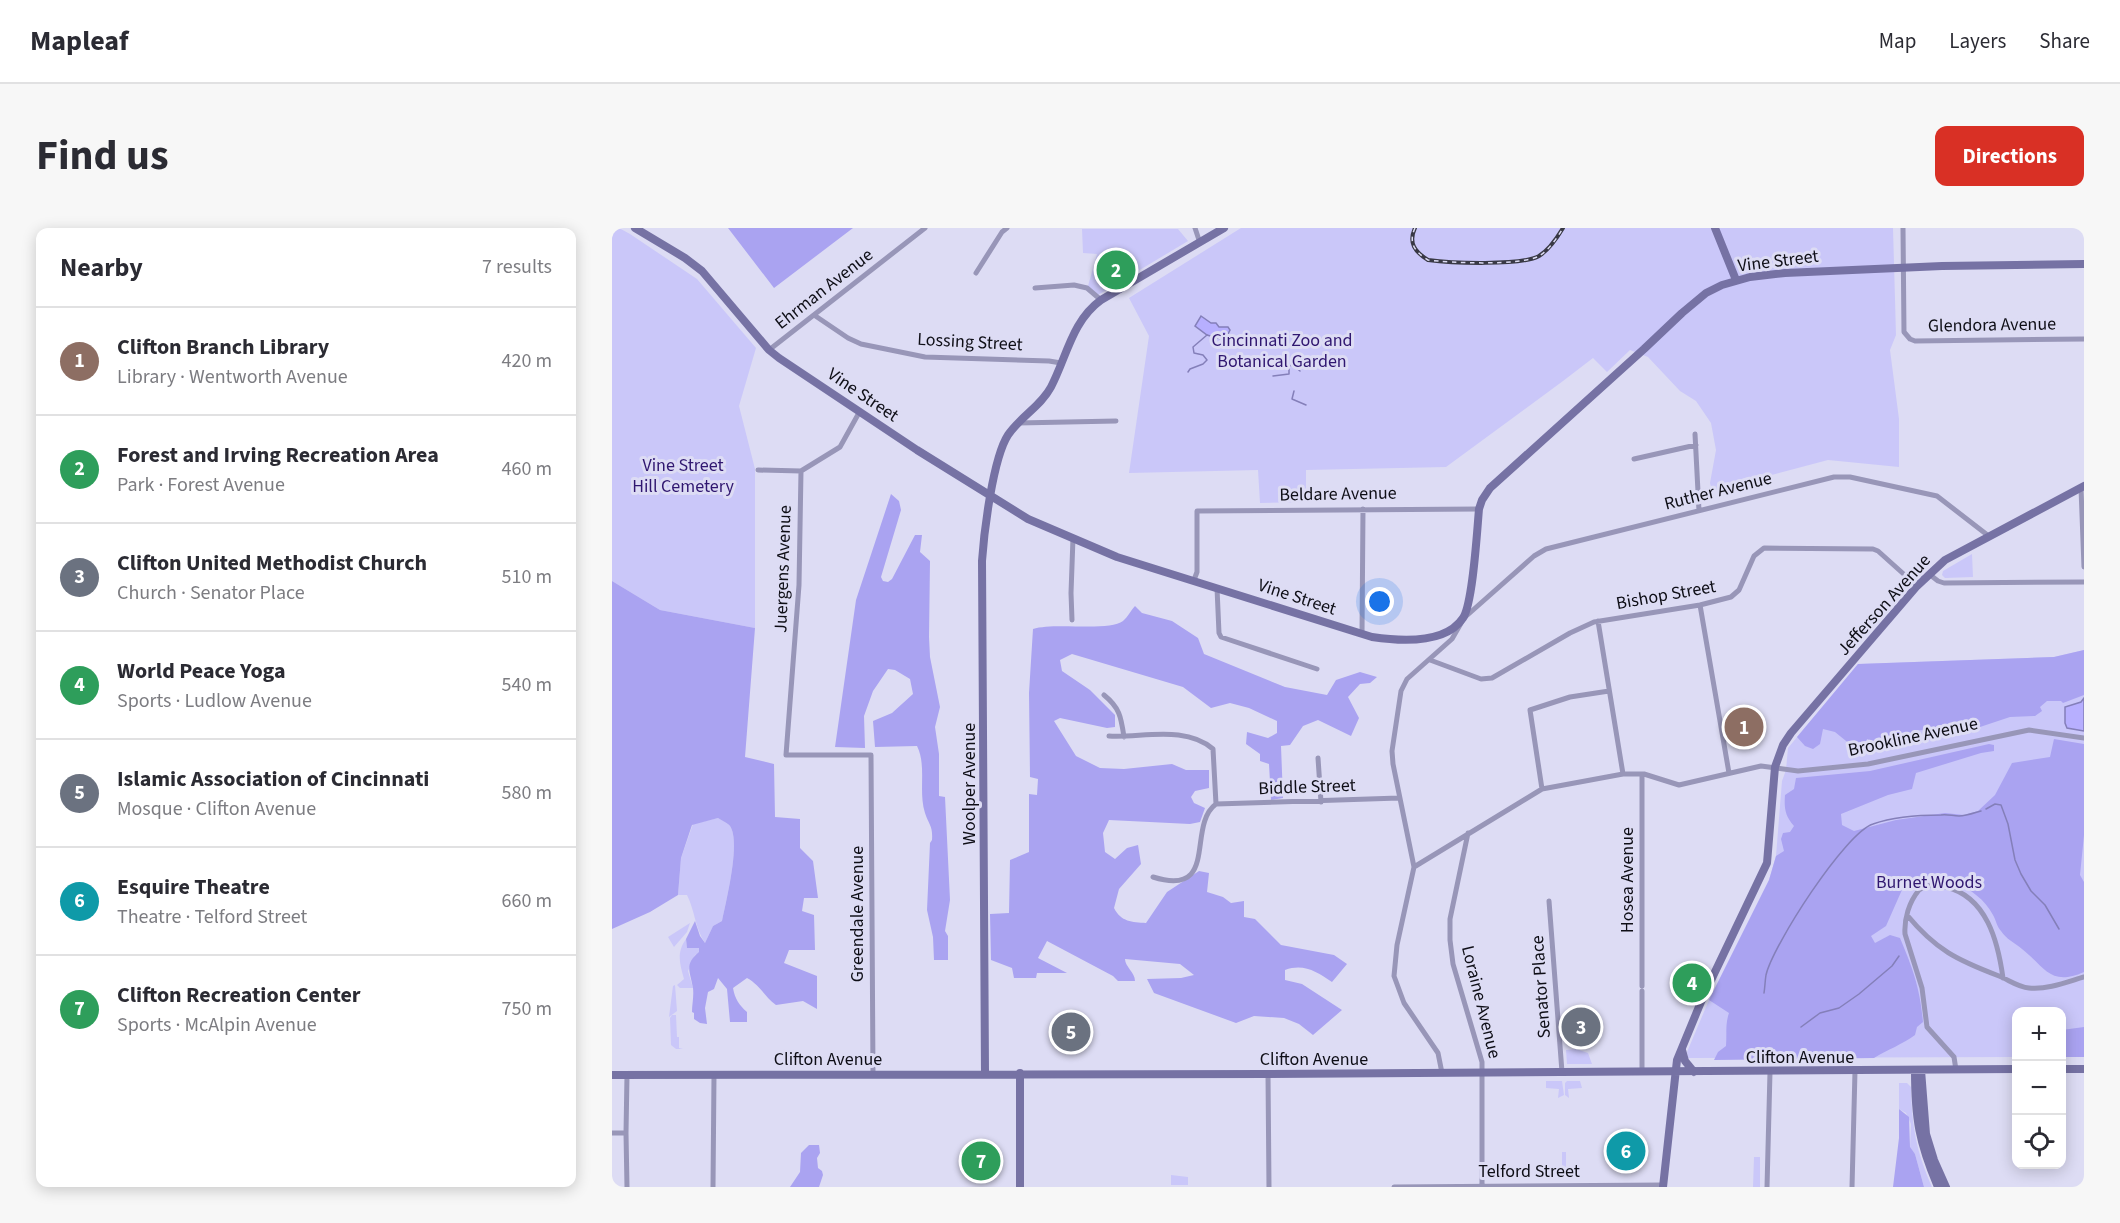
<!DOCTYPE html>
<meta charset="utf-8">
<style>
:root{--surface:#fff;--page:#f7f7f7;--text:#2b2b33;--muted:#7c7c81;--line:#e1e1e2;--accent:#d93025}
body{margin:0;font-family:"Source Sans 3",sans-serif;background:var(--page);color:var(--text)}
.controls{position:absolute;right:18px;bottom:18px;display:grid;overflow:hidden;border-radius:12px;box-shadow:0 3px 15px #0003}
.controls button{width:54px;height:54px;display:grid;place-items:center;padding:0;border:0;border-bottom:2px solid var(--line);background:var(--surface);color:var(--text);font:30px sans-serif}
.you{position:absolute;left:768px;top:374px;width:21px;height:21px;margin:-15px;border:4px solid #fff;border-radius:50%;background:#1a73e8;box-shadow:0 0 0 9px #1a73e833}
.badge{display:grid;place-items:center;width:39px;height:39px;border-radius:50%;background:var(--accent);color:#fff;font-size:20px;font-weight:700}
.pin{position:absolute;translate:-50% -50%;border:3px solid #fff;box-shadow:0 2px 6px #0006}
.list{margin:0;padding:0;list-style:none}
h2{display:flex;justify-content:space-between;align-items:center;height:78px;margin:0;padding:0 24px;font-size:26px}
h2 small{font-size:20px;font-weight:400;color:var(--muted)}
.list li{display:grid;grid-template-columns:39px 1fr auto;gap:18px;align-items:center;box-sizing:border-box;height:108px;padding:0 24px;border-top:2px solid var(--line)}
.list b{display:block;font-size:22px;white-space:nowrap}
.list p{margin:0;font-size:20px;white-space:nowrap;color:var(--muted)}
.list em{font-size:20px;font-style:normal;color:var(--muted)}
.icon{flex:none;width:33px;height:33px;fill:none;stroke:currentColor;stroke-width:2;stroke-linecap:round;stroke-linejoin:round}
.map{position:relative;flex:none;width:1472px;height:959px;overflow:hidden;border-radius:12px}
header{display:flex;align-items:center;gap:36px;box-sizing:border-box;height:84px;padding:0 30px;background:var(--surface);border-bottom:2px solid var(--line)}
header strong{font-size:28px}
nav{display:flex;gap:33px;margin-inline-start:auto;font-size:21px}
.intro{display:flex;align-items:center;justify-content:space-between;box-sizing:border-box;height:144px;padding:0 36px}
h1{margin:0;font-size:42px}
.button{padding:15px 27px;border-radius:12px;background:var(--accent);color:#fff;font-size:21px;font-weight:700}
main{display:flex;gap:36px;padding:0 36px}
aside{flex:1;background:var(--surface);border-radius:12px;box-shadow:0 3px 15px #0003}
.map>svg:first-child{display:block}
</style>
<header>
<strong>Mapleaf</strong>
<nav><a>Map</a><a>Layers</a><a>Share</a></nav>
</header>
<div class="intro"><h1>Find us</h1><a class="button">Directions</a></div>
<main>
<aside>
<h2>Nearby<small>7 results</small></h2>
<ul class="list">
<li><span class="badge" style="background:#8d6e63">1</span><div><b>Clifton Branch Library</b><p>Library · Wentworth Avenue</p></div><em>420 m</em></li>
<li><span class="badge" style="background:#2e9e5b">2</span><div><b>Forest and Irving Recreation Area</b><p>Park · Forest Avenue</p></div><em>460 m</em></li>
<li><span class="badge" style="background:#6b7280">3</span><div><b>Clifton United Methodist Church</b><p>Church · Senator Place</p></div><em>510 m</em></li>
<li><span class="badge" style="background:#2e9e5b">4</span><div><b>World Peace Yoga</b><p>Sports · Ludlow Avenue</p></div><em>540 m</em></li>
<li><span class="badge" style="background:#6b7280">5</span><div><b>Islamic Association of Cincinnati</b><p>Mosque · Clifton Avenue</p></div><em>580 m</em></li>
<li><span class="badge" style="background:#0f9aa8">6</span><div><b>Esquire Theatre</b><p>Theatre · Telford Street</p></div><em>660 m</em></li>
<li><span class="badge" style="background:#2e9e5b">7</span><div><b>Clifton Recreation Center</b><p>Sports · McAlpin Avenue</p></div><em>750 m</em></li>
</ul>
</aside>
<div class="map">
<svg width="1472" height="959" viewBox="0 0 1472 959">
<rect width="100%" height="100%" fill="#dddcf4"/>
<path fill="#cac7f9" d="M0,0H7L18,6L85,51L144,120L127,178L143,241V400L48,382L0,353Z
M629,0H1281L1284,107L1278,122L1287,191V239L1216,232L1100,263L1098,255L1104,222L1099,195L1084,173L1068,163L1036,129L1018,122L995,144L981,130L951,153L834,239L694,242V274L648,275L646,242L517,245L537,108L517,70Z
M470,1H566L576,13L486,67L476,58L485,26L471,25Z
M1360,326L1361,349L1333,350L1330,347L1331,343Z
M1472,422V829H1450V784H1404V829L1076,830L1075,824L1097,772L1157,652L1164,628L1170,553L1174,542L1176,520L1246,436L1442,429Z
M106,590C110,592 115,595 118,598C129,614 114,673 110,693L101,698L93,715C83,700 83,683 75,667H66L69,630L81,596Z
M78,695L75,704L62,719L56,709Z
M74,711L75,720H87L88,724L83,727L76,743L81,760H68L65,757L72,751C68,736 64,725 74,711Z
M63,757L65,783L57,789L61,758Z
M60,787H64L65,809H67V820L71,821H64L59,817L58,790Z
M964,821L976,825L980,836H955L954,822Z
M934,853H950L952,867L946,870L947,861L934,860Z
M955,853H968L970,860L956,861L957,870L953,867V855Z
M1287,855H1295L1299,859C1300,899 1304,922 1320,959H1312L1303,926L1298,920L1299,896L1294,885L1287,881Z
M950,924H954V946L963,947V950H944L943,946H950Z
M1142,929H1148V959H1141Z
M559,947L576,949V957H559Z"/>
<path fill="#aaa3f1" d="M116,0H241L162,60Z
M279,266L287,273L289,282L269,349L271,353L276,354L280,351L303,307H310L308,324L318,333L317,409L318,429L328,479L323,499L327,526V568L333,569L338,672L333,703L336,708V732H322L321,709L315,682L318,615L320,612C321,598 317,597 313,585C306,563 315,538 305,518L263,519L261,493L280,485L301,466L298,451L283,442L276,441L261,463L252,488L253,520L223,519L244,372Z
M0,353L48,382L143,400L133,529L162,536L163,589L188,591V620L201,633L206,670H192L190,683L202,687L203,722H177L172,735L205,748V781L191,773L164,777C152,768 148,757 135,750L121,760C123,771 127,777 135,784V794H118L115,761L106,750L102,761L96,764L93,780L95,796L88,795L82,791V785L80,784C80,776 82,769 81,760C78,742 72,737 87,724V720H75L74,711L83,693L88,708L93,715L101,698L110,693C114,673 129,614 118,598C116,595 110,593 106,590L80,597L69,630L66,667L38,684L0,701Z
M523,378L530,385L560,393L586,410L592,426L673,459L715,467L724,452L748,444L765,449L758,455L748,456L736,469L747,490L739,508L706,492L691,498L678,517L669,518L671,570L659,572L657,536L648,533V526L634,516L635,504L656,510L665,505V493L637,480L618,475L599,480L571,459L460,426L448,432L450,443L478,462L503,487V499L495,500L448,490L442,493L464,528L488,540L512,541L560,536L574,542H597V560L583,563L579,569L582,575L593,580L588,594L578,596L497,592L491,605L493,624L503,631L515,620L526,617L529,636L507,661L502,680C509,694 520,694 534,695L555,664L587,643L597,645L595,664L611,669L619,675L632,673V689L643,691L669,717L722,727L735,736L720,754C705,744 692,735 673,742V752L690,756L730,782L701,807L687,796L672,790L642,788L624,795L542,765L535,751L569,750L582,747L568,736L513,731C513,739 523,744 523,753H506L501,748L435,713L426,730L455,745H425L424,750H402L400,740L379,732L378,686L397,685L398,632L417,624V566L425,567L426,551L418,549L417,465L421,401C443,394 497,404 511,393C516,389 519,382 523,378Z
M1472,422V467L1451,475L1449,473H1435L1428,479L1430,483L1423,488L1398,489L1353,504L1304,502L1278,520L1255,511L1253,520L1249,515L1239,517L1223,504L1211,501L1208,516L1201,521L1193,518L1185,509L1246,436L1442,429Z
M1442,511L1472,516V607L1468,647L1472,654V744C1438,759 1433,739 1410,721C1403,715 1394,711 1389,703C1385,699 1384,692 1381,687C1373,672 1359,661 1343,655C1325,649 1311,653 1293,655L1274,698L1259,708L1263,715L1278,707L1288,710C1301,741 1308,760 1311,794L1305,799L1303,807C1291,816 1275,822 1262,830L1102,832L1106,824L1114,818C1115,806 1113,796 1117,785L1097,772L1157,652L1164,628L1172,623L1169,611L1171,605L1178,604L1182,598C1173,588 1172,580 1173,567L1182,561L1184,550L1258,543L1377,516L1382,517V523L1369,525L1304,545L1300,561L1276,567L1229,586L1230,597L1242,603L1284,592L1333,585L1352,587L1366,583L1383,567L1400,535L1438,529Z
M1472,799V829H1450V802Z
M1287,881L1297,889L1298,919L1303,926L1312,959H1281L1287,910Z
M197,917H207L208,925L205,930L206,940L210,943L211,947L207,959H178L188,944L189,925Z"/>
<path fill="#b7afff" stroke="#847fb9" stroke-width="1.5" d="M589,88L599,95H604L607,99H616L618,102L613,112L595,107L583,98Z
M1472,470V503L1455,500L1453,495V479L1469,474Z"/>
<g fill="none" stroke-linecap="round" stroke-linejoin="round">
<path stroke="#847fb9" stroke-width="1.5" d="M576,144L578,141L591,136L595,132L591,127L582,125L581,119L595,107
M661,148L677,146V138L681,137L688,143
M682,163L680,171L694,177
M1374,581L1383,576L1389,577L1396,596L1403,632L1409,646L1419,663L1433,677L1447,701
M1152,765C1153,759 1153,753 1154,747C1161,717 1233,605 1261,596C1281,589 1307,587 1329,587C1335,586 1341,588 1347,588C1354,588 1362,585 1369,583
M1189,799L1208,785L1227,780L1247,766L1280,738L1287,728"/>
<path stroke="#9896b8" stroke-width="5" d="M583,0L588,15
M1291,0L1292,104L1298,111L1303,113L1472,111
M364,45L390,4L395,0
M423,60L462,57L475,60L489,72
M202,87L236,110L249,116L313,129L437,133L449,135
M157,122L313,0
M248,183L228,219L189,243L187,357L174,527H259L261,846
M406,195L504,193
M1083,206L1087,283
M1022,231L1084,217
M146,242L189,243
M1469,260L1472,339
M1317,346L1326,353L1332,355L1472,354
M582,352L585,344V283L867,281
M605,360L607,405L609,409L705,441
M1088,377L1117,545
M460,392L459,365L461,310
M986,393L1011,546
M750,406L751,281
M818,432L869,451L880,450L958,405L982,394L1088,377L1119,369L1127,362L1142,328L1152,320L1261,321L1266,323L1305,358
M492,467C508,480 509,489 512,509
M497,508C530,510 573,497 601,521L604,576
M706,530L709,574
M930,561L918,482L958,469L997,463
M604,576L787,570
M856,605L838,691V712L841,736L870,834V959
M802,639L930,561L1011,546H1032L1067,557L1149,538L1186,543L1256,536L1417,502L1472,510
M541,649C608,670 574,598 604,576
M937,673L950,844
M1295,687C1324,722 1345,732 1387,748C1397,752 1406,759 1417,760C1435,762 1455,754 1472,749
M1030,758V546
M1030,763V844
M1344,842L1342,829L1315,799L1310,760L1293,706C1292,691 1297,674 1307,662C1314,656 1325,657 1334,659C1375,669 1386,714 1391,750
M830,845L826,825L792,775L782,748L785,717L802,639L781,536L780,523L789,463L795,451L840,411L852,390L922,328L934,321L1222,249H1238L1325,268L1378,309
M656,846L657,959
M0,905H14L15,959
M14,905L15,847
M101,959L102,847
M782,959L1051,957
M1155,959L1158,844
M1240,959L1243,843"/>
<path stroke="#7672a4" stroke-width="8" d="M23,0L73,30L90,43L157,122L167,130L305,222L416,291L505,329L760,409C787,413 833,417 851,390C861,375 865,303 867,281L870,272L878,260L1032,121L1070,85L1094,65L1110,57L1138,49L1173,45L1330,38L1472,36
M1103,0L1124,52
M1070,822L1073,833L1082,844
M1450,841H1472
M1303,842C1303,891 1307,914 1326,959
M1309,842L1314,906L1322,932L1334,959
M373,845L370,333C372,304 381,230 396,207C408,189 429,178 439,159C455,128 460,93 489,72L612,0
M0,847L656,846L1404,841
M408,959V845
M1051,959L1065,832L1091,769L1155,635L1163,539L1171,517L1179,505L1305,358L1333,332L1472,258"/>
<defs>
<path id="rail" d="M803,0C796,15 803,24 816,32C838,35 909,38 927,28C937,22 945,10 951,0"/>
</defs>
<use href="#rail" stroke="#393945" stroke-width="4"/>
<use href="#rail" stroke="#dddcf4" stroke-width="1.5" stroke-dasharray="4.5" stroke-linecap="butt"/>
</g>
<g text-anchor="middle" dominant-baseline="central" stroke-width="6" stroke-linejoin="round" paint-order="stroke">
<g font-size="18" fill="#0e0e16" stroke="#dddcf4">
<text transform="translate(1166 33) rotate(-7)">Vine Street</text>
<text transform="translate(212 61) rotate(-38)">Ehrman Avenue</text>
<text transform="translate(1380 97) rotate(-1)">Glendora Avenue</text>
<text transform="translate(358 114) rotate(3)">Lossing Street</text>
<text transform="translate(251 167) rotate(34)">Vine Street</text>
<text transform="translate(1106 263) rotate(-14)">Ruther Avenue</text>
<text transform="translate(726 266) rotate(-1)">Beldare Avenue</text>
<text transform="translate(171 341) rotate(-88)">Juergens Avenue</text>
<text transform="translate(1054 367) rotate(-10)">Bishop Street</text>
<text transform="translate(685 369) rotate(18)">Vine Street</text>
<text transform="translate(1272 377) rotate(-48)">Jefferson Avenue</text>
<text transform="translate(1301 509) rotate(-12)">Brookline Avenue</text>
<text transform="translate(357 556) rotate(-90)">Woolper Avenue</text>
<text transform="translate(695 559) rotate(-2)">Biddle Street</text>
<text transform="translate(1015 652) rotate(-90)">Hosea Avenue</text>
<text transform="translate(245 686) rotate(-90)">Greendale Avenue</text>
<text transform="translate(929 759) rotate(-94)">Senator Place</text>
<text transform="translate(869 774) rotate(76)">Loraine Avenue</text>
<text x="1188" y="829">Clifton Avenue</text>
<text x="216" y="831">Clifton Avenue</text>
<text x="702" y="831">Clifton Avenue</text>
<text x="917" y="943">Telford Street</text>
</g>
<g font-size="18" fill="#301770" stroke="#dddcf4">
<text x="670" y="112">Cincinnati Zoo and<tspan x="670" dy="21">Botanical Garden</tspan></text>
<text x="71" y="237">Vine Street<tspan x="71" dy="21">Hill Cemetery</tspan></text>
<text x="1317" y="654">Burnet Woods</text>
</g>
</g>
</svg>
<div class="controls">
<button>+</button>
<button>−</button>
<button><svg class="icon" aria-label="locate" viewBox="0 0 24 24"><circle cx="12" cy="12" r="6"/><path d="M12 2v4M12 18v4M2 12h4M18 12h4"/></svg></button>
</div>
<div class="you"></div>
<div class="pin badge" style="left:1132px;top:499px;background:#8d6e63">1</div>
<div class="pin badge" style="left:504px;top:42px;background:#2e9e5b">2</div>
<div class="pin badge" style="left:969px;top:799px;background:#6b7280">3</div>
<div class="pin badge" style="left:1080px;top:755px;background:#2e9e5b">4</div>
<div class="pin badge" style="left:459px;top:804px;background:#6b7280">5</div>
<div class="pin badge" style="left:1014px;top:923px;background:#0f9aa8">6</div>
<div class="pin badge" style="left:369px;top:933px;background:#2e9e5b">7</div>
</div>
</main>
